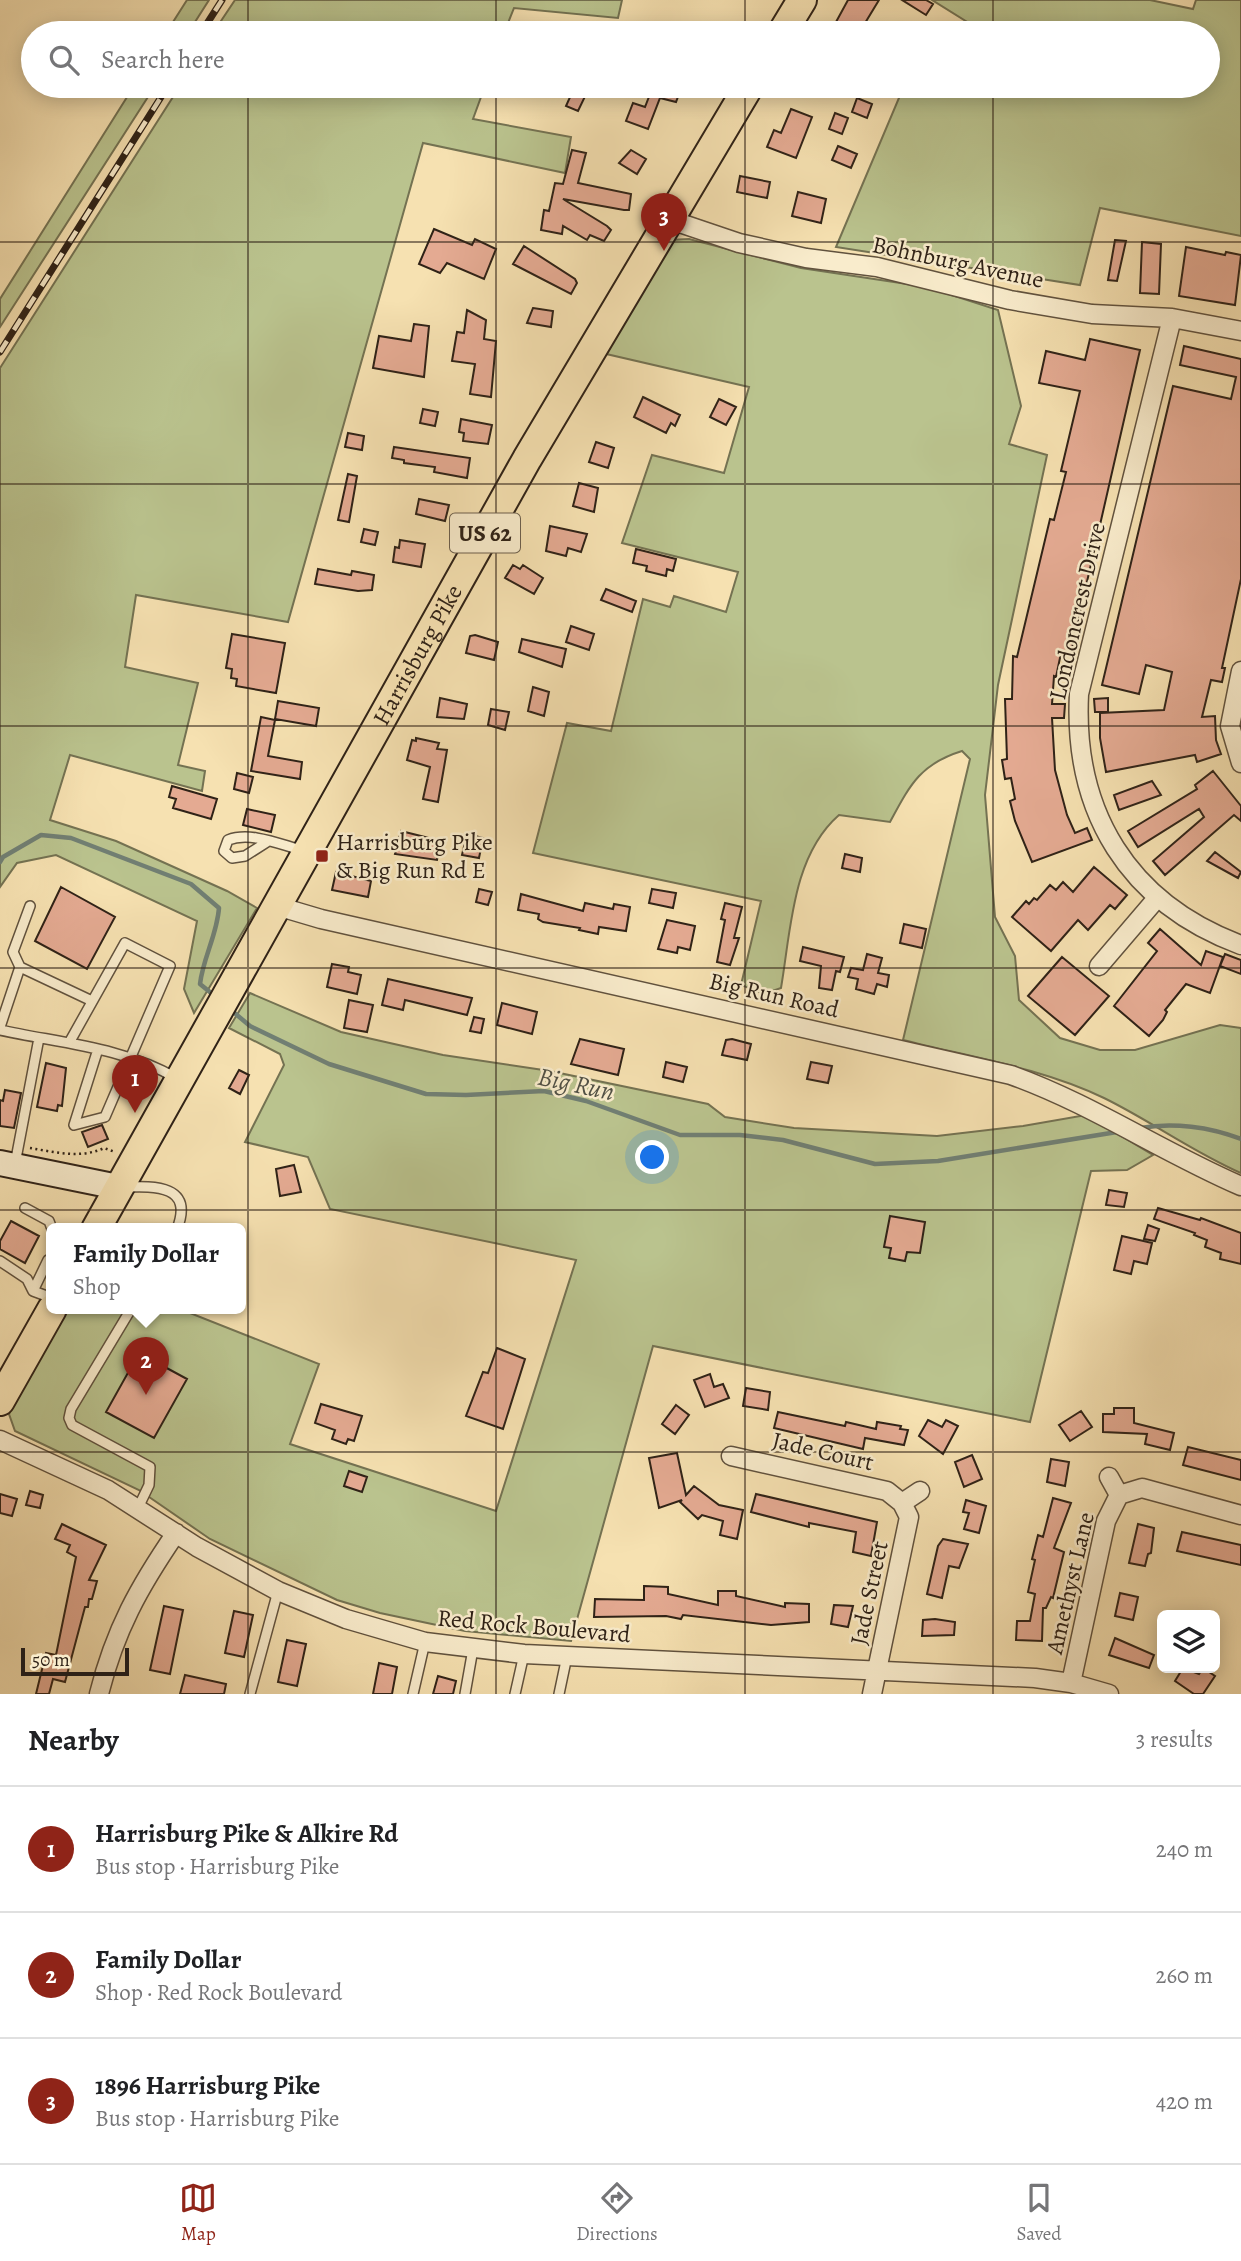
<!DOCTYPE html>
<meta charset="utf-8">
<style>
:root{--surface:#fff;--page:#f2f2f2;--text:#202124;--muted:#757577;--line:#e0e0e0;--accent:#8f2418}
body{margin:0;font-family:Alegreya,serif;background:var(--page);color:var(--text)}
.controls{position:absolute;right:21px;bottom:21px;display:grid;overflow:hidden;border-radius:10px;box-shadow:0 4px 18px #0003}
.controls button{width:63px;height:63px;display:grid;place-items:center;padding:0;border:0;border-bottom:2px solid var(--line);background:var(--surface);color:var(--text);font:35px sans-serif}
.scale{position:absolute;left:21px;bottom:18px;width:108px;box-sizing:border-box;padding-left:7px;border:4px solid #2f2217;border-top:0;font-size:19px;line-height:24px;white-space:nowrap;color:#2f2217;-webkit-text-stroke:5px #f9eccc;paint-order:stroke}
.you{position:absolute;left:653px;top:1158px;width:24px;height:24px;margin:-18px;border:5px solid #fff;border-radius:50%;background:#1a73e8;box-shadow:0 0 0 10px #1a73e833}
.badge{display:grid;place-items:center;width:46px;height:46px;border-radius:50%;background:var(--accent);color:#fff;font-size:23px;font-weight:700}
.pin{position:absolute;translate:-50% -58px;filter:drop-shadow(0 2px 4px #0008)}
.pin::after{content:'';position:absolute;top:37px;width:24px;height:21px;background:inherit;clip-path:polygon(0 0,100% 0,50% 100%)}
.popup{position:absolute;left:46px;top:1223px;width:200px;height:91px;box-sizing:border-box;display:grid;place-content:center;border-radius:10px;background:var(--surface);filter:drop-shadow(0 2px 5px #0005);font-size:23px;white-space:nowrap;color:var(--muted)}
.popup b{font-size:26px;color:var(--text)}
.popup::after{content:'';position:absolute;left:50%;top:100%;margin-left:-14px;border:14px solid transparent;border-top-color:var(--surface)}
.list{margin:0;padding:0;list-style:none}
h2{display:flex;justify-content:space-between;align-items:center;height:91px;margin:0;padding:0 28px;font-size:30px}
h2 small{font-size:23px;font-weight:400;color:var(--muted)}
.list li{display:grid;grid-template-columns:46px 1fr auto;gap:21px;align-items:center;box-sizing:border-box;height:126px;padding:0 28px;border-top:2px solid var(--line)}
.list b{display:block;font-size:26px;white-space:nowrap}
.list p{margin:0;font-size:23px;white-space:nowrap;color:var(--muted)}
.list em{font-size:23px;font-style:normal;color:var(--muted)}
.icon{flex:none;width:38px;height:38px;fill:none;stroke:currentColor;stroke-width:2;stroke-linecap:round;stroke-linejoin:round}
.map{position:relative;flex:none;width:1241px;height:1694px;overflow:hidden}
.search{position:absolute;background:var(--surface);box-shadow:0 4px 18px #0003;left:21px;right:21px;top:21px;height:77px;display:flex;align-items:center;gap:18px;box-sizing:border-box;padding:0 24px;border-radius:38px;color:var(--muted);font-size:26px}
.sheet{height:469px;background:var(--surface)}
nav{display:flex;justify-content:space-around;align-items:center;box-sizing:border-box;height:98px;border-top:2px solid var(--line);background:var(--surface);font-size:19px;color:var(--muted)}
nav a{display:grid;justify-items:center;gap:4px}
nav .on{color:var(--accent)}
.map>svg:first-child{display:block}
</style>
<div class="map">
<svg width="1241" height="1694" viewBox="0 0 1241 1694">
<rect width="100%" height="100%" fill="#f6e1b1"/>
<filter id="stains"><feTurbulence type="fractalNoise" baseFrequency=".00286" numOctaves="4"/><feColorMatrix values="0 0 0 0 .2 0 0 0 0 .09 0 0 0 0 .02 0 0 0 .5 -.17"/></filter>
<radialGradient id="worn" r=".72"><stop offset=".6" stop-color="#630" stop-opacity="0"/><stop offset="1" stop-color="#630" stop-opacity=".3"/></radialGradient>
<path fill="#bac38e" stroke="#747252" stroke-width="2" d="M187,0H209L188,33H166Z
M235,0H622L618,18L514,8L504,33H213Z
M932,0H1150L1193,9L1196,0H1241V236L1100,208L1080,285L836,247L904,86H1208V33H985Z
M134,86H155L0,327V299Z
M180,86H485L473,119L571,137L565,173L423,143L288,622L136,595L125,667L198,683L178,765L205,771L202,791L70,755L50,820L116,841L227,891L257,908L194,1013L184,989L197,921L56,855L17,863L0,887V368Z
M689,239L801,268L927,287L998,310L1021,406L1009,444L1047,455L998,685L985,795L995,917L1015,956L1019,1000L1060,1038L1100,1050H1135L1220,1025L1241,1028V1173C1193,1152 1151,1121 1104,1098C1042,1068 970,1057 903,1040L970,759L962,751C920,764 910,785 890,822L839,815C792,856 791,930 781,988L764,994L741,985L761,901L533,853L567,723L611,731L643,599L670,607L674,596L726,612L738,572L622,543L652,455L724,473L749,387L602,353L669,240Z
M250,993L341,1032L443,1055L550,1071L708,1104L725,1117L794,1128L937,1136L1023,1126L1086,1115L1153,1155L1127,1170L1091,1171L1030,1422L653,1346L571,1641L465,1631L380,1613L337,1600L210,1539L139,1490L15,1431L9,1414L66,1309H180L319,1364L290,1444L496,1511L576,1260L330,1209L308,1157L245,1142L284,1065L280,1054L229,1028Z"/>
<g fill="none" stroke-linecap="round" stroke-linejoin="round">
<path stroke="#717f73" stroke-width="4.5" d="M0,862L3,857L41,835L71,838L191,884L219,908C217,935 203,958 200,984L216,997
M231,1010L250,1026L329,1064L426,1094L466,1095L544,1091L586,1101L680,1135H740L783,1140L875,1164L938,1161L1117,1132
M1140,1128C1173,1122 1210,1127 1241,1139"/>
</g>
<path fill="#e4aa92" stroke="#2f2217" stroke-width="2" d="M848,0H879L859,33H830Z
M902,0H926L933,4L926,15Z
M575,86H590L578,111L566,106Z
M631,86H682L676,102L660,98L648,129L626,121L633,103L645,107L650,94Z
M857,98L872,104L867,118L852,112Z
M791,109L812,117L796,158L767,147L774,130L781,133Z
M835,113L848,118L842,134L829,129Z
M838,146L857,154L851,168L832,160Z
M572,150L586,153L578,183L631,194L629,210H624L563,199L607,226L611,230L604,241L590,235L587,240L563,226L562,234L541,230L544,210L549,211L555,183L563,184Z
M631,150L646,159L637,174L619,163Z
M740,176L770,182L767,198L737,192Z
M798,192L826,199L821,223L792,216Z
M434,229L472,245L475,239L496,249L484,279L447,263L440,273L419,264Z
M1115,240L1126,241L1117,281L1108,280Z
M1142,242L1161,244L1159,294L1140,293Z
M524,246L575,279L577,283L571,294L513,264Z
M1186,247L1225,255L1226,252L1241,255L1235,305L1179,296Z
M533,308L553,311L551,327L527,323Z
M467,310L486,320L484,339L496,341L491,397L470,394L475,364L452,361L457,332L464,333Z
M414,324L429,326L424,377L373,368L379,336L411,341Z
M1090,339L1140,350L1070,656L1061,653L1056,677L1054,676L1052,704H1065L1064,718H1052L1055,770L1067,815L1075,833L1087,828L1092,840L1032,862L1015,821L1010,801L1015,799L1011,778L1005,779L1002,760L1007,759L1005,699H1012L1013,656L1017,657L1050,519L1054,520L1066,472L1061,471L1080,391L1039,383L1046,351L1085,360Z
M1184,346L1241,359V579L1222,668H1225L1222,682L1211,680L1202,717L1215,716L1216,740L1221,754L1197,762L1195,755L1106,772L1100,738V713L1164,710L1172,672L1146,665L1139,694L1102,685L1173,386L1231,399L1236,377L1180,365Z
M643,397L680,415L675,426L671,423L666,433L634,417Z
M719,399L736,407L726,425L710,417Z
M423,409L438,412L435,426L420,423Z
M461,419L492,425L488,444L463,441L464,433L459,432Z
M348,433L364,436L362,450L345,447Z
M596,442L614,448L608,468L589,462Z
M394,447L470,458L467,478L434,472L435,467L404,463V460L392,458Z
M348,474L357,476L349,522L338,520Z
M579,483L598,488L594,512L573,506Z
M419,499L449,505L445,521L416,514Z
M550,526L587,534L581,552L568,548L566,556L546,551Z
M364,529L378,532L375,545L361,542Z
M400,540L425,544L421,567L393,562L395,547L399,548Z
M636,549L676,559L673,571L667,569L666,576L646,571L647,566L633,563Z
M513,565L520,569L523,565L543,578L534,594L505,578Z
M318,569L351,575L352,571L374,575L372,590L358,591L315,584Z
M606,589L636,601L632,612L601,600Z
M571,626L594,634L589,650L566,642Z
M232,634L285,643L276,693L236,686L237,679L231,678L232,669L226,668Z
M475,635L498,642L494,660L466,653L470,636Z
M522,639L566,649L562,667L519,652Z
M533,687L549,692L544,716L528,711Z
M440,698L467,704L464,719L437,717Z
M1108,698V712H1095L1094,699Z
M278,701L319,708L316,726L275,719Z
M491,709L509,712L505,730L488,725Z
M261,717L275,720L268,756L302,762L300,779L251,771Z
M416,738L439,743L437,749L447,750L438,802L423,799L430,767L407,760L412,740L416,741Z
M1213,771L1241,806V821L1234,815L1165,875L1153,861L1204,817L1199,809L1138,847L1128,831L1197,789L1195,785Z
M237,773L253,777L249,793L234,789Z
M1152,781L1161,795L1119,810L1114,795Z
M172,786L217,799L211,819L173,808L176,799L169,797Z
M247,809L275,815L271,832L243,825Z
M401,831L441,841L437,860L395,854Z
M467,834L483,838L479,858L462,855Z
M1215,852L1241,872L1238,878L1207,861Z
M845,854L862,858L860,872L842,868Z
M1094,867L1127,895L1115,909L1110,905L1088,930L1078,920L1051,951L1012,917L1026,901L1029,904L1034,898L1037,900L1050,885L1056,890L1063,882L1073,892Z
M336,872L371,881L368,897L332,890Z
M61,887L115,917L87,969L35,941Z
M479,889L492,892L488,905L476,902Z
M652,889L676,893L673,908L649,903Z
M521,894L583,911L585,903L613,909L614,904L630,907L626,931L599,927L598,934L579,930L580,928L543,922L538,919L539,914L518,910Z
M725,903L742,907L734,938H739L730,965L717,962L725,920L721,919Z
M667,920L695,926L690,950L678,947L677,953L658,949Z
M904,924L926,929L922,948L900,943Z
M1160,929L1201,965L1206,951L1223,957L1210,993L1186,984L1165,1010L1167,1012L1163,1020L1149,1036L1114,1006L1157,951L1148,943Z
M803,947L844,957L840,972L836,971L832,990L819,988L821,966L800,961Z
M867,954L882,958L878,973L889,975L887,987L877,984L874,994L856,989L858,979L848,977L851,968L863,970Z
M1225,954L1241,960V974L1220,966Z
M1062,957L1109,996L1075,1035L1028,996Z
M332,964L349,967L348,972L361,975L357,994L327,987Z
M388,979L472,998L467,1015L405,1000L403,1010L382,1005Z
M349,1000L373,1005L367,1032L344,1028Z
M502,1003L537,1012L532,1034L497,1025Z
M474,1017L484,1019L481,1033L470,1031Z
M580,1039L624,1049L618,1075L571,1064Z
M732,1039L751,1044L747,1060L722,1055L726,1040Z
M666,1062L687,1067L683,1082L663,1077Z
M811,1062L832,1066L828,1083L807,1079Z
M46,1063L66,1068L62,1106L58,1105L57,1111L37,1107Z
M239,1070L249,1075L240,1094L229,1088Z
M5,1090L21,1093L14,1128L0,1126V1100L3,1101Z
M102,1125L108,1139L88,1147L82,1132Z
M294,1165L301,1192L280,1196L276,1169Z
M1109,1190L1127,1193L1124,1207L1106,1205Z
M1158,1208L1200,1220L1201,1218L1241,1233V1264L1220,1259L1221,1253L1205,1247L1207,1240L1194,1235L1195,1233L1154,1219Z
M890,1216L925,1222L920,1253L907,1252L905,1261L889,1258L891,1248L884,1247Z
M11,1221L39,1236L25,1263L0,1249V1241Z
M1148,1225L1159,1229L1155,1241L1144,1239Z
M1122,1236L1152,1243L1147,1264L1134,1261L1131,1274L1114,1270Z
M497,1348L525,1359L503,1429L466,1416L483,1372L488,1373Z
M139,1353L187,1379L154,1438L106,1412Z
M710,1374L714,1387L723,1384L729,1398L705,1407L694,1380Z
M746,1388L770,1392L768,1410L743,1406Z
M321,1404L362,1416L354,1441L348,1439L346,1444L332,1439L335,1430L315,1423Z
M676,1405L689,1415L675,1434L662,1424Z
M1114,1408H1134V1423L1174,1433L1170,1450L1145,1444L1147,1434L1103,1432V1414H1114Z
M1081,1411L1092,1427L1070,1441L1059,1425Z
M778,1412L845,1426L846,1422L876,1429L877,1422L901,1426L900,1429L908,1430L904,1445L865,1438L863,1449L774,1428Z
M928,1420L942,1427L946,1420L958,1426L943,1454L919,1436Z
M1188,1447L1241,1460V1480L1183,1465Z
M677,1453L686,1495L694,1486L719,1505L743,1510L737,1539L720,1535L723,1521L702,1515L698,1519L680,1502L682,1500L659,1508L649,1458Z
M972,1455L982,1479L964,1487L955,1462Z
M1051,1459L1069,1462L1065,1486L1047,1482Z
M349,1471L367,1477L362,1492L344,1486Z
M30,1491L43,1495L40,1508L26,1505Z
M0,1494L17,1499L12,1516L0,1513Z
M756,1494L877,1522L871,1556L853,1552L856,1532L809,1523V1527L751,1512Z
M1053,1498L1071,1503L1054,1548L1064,1552L1053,1598L1051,1597L1046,1608H1043L1042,1641L1016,1640L1017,1621H1030L1035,1594L1028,1592L1035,1560L1032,1559L1038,1535L1043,1537Z
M966,1500L986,1506L979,1533L964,1529L969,1513L963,1512Z
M62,1524L106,1545L89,1580L97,1581L92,1599H89L88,1607H85L65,1682L53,1679L49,1694H36L46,1653L56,1655L76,1557L67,1552L70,1545L55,1539Z
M1138,1524L1154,1528L1151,1553L1148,1554L1145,1566L1129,1563Z
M1182,1532L1241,1545V1565L1177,1551Z
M943,1539L968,1544L959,1568L949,1566L942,1598L927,1594L938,1546Z
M644,1586L668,1587V1594L718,1605V1591H736V1596L785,1607V1603L809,1604V1622L771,1625L683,1615L681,1619L666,1616L594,1617L595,1599L644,1600Z
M1120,1593L1138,1597L1133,1620L1115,1616Z
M834,1605L853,1606L848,1627L831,1624Z
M164,1606L183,1610L170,1674L150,1670Z
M234,1611L253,1615L244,1657L225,1653Z
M935,1619L955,1622L954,1635L922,1636L923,1620Z
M1115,1638L1154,1655L1149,1668L1109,1655Z
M287,1640L306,1644L297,1686L278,1682Z
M379,1663L397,1667L392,1694H373Z
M1183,1668L1199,1674L1203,1668L1215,1676L1203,1694H1194L1175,1681Z
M185,1675L226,1684L224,1694H180Z
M438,1676L456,1681L453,1694H433Z"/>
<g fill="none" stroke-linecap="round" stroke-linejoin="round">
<defs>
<path id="lane" d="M267,842L245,856L232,858L224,851L228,840C251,831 281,845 305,851
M20,967L13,952L30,906
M0,1027L20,967L92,1001
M0,1030C59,1043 123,1047 176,1078
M69,1043L125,943L170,966L105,1117L74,1125L98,1049
M15,1164L39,1038
M125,1187C155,1186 194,1185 177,1229
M25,1208L49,1221L52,1229
M0,1261L27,1279L33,1291L52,1298
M33,1291L48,1260
M131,1309L71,1409L69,1418L72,1425L150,1467L149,1485L138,1508
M250,1694L278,1591
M413,1694L425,1642
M465,1694L473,1649
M515,1694L524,1654
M559,1694L567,1656"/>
<path id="street" d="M668,219L739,243L806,258L877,267L1010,300L1092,314L1172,318L1241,331
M1172,318L1079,694C1073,812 1128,903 1241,945
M1241,671L1230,726L1241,763
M277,906L321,919L1011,1075C1092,1104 1162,1152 1241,1186
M1099,966L1158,897
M0,1440L108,1490L197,1547L278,1591L346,1619L425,1642L524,1654L1035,1678L1071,1683L1109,1694
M731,1456L887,1491L902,1503L909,1517L872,1694
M1109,1477L1119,1495
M902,1503L920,1491
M1071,1683L1106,1521L1119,1495L1142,1488L1241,1515
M99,1694C115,1630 139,1587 176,1533"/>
<path id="secondary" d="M0,1163L118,1187"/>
<g id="primary">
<path d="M782,33L802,0"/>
<path id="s1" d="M96,1229L527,459L749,86"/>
<path d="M0,1401L52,1309"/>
</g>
</defs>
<use href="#lane" stroke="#61523e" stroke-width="12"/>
<use href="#street" stroke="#61523e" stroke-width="21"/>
<use href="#secondary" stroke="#2f2217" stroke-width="28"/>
<use href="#primary" stroke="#2f2217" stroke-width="32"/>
<path stroke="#2f2217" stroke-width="2.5" stroke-dasharray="2 3.5" stroke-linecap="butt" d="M30,1148C54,1152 81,1159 104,1148L115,1152"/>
<use href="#lane" stroke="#f9eccc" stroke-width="9"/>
<use href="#street" stroke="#f9eccc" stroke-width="18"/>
<use href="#secondary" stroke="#f9eccc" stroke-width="24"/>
<use href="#primary" stroke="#f6e1b1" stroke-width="28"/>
<defs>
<path id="rail" d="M201,33L222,0
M0,352L168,86"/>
</defs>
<use href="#rail" stroke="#2f2217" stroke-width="7"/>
<use href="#rail" stroke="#f9eccc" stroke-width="4.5" stroke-dasharray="13" stroke-linecap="butt"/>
</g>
<path fill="none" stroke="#2f2217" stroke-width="2" stroke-opacity="0.55" d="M248,0V33M496,0V33M745,0V33M993,0V33M248,86V1694M496,86V1694M745,86V1694M993,86V1694M0,242H1241M0,484H1241M0,726H1241M0,968H1241M0,1210H1241M0,1452H1241"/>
<rect fill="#8f2418" stroke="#f9eccc" stroke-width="2.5" x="315" y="849" width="14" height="14" rx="3.5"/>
<g text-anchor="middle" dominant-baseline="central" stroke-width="5" stroke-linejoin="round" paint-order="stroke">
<rect fill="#f9eccc" stroke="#6c5f4d" stroke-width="2" x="450" y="513.5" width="70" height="39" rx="5"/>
<g font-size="23" font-weight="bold" fill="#2f2217">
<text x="485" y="533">US 62</text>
</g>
<g font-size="24" fill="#2f2217" stroke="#f9eccc">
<text transform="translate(958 262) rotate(12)">Bohnburg Avenue</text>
<text transform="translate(1077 611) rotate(-77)">Londoncrest Drive</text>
<text stroke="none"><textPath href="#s1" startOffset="658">Harrisburg Pike</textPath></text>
<text transform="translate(774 995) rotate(13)">Big Run Road</text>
<text transform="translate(823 1451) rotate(13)">Jade Court</text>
<text transform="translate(1070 1583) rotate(-77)">Amethyst Lane</text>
<text transform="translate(869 1593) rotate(-78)">Jade Street</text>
<text transform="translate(534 1626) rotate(5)">Red Rock Boulevard</text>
</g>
<g font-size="24" fill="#2f2217" stroke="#f9eccc" text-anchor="start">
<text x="336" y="842">Harrisburg Pike<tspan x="336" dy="28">&amp; Big Run Rd E</tspan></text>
</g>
<g font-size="26" font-style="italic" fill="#505045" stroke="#f9eccc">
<text transform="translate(576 1084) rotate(12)">Big Run</text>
</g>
</g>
<rect width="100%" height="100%" filter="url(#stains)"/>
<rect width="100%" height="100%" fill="url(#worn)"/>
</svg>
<div class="controls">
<button><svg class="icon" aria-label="layers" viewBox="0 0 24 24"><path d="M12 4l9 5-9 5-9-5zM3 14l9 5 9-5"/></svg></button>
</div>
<div class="scale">50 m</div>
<div class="you"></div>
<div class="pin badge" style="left:135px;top:1113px">1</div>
<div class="pin badge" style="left:146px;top:1395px">2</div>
<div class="popup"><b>Family Dollar</b>Shop</div>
<div class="pin badge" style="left:664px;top:251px">3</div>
<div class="search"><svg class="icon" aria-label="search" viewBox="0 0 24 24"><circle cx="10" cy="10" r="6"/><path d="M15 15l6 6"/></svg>Search here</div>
</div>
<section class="sheet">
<h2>Nearby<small>3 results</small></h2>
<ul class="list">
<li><span class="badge">1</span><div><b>Harrisburg Pike &amp; Alkire Rd</b><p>Bus stop · Harrisburg Pike</p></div><em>240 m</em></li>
<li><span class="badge">2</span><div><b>Family Dollar</b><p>Shop · Red Rock Boulevard</p></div><em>260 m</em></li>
<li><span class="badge">3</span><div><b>1896 Harrisburg Pike</b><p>Bus stop · Harrisburg Pike</p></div><em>420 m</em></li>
</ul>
</section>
<nav>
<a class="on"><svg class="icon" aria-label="map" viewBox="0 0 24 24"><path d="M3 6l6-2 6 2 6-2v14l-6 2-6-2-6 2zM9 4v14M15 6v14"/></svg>Map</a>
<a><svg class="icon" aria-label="directions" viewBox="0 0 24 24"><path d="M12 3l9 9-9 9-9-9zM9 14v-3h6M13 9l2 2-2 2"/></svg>Directions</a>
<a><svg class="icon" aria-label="saved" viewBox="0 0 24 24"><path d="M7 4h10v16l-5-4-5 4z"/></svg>Saved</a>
</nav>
